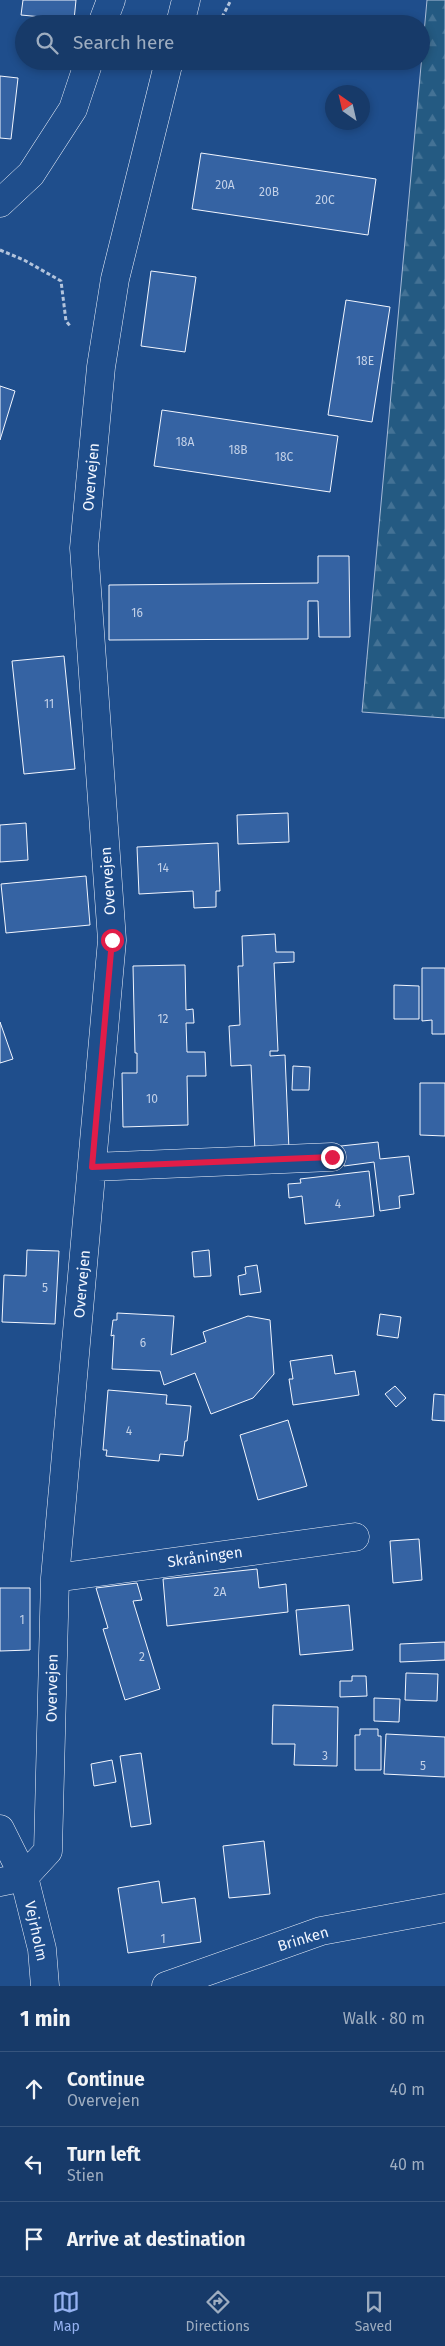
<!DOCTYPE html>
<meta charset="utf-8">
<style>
:root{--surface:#173a69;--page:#20416f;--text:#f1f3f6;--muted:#9eadc0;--line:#36547d;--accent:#95b2f1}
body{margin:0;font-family:"Fira Sans",sans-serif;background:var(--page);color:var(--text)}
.compass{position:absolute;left:325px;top:85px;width:45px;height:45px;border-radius:50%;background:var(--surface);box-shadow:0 2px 8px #0003;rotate:326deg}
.stop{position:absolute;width:15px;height:15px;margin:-11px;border:4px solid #e11d48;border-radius:50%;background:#fff}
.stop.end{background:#e11d48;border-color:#fff;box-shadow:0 1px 5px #0008}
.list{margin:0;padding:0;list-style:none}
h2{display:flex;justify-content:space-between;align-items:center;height:65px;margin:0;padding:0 20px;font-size:21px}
h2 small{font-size:16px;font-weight:400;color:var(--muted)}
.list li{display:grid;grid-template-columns:32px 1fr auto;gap:15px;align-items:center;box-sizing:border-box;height:75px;padding:0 20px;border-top:1px solid var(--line)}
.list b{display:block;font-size:19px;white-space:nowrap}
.list p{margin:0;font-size:16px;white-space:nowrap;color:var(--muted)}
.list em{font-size:16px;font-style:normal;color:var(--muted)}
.icon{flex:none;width:28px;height:28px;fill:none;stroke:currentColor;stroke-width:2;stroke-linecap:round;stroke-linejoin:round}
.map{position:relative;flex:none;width:445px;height:1986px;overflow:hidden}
.search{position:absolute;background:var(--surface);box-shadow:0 2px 8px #0003;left:15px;right:15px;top:15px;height:55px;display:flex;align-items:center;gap:12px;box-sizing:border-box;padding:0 18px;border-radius:28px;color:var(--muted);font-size:19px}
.sheet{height:290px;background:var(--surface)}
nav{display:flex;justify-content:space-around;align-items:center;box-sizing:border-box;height:70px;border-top:1px solid var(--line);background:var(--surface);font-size:14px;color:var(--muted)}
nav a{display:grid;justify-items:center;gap:2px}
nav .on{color:var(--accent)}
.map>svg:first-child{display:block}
</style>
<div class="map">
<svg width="445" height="1986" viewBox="0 0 445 1986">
<defs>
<pattern id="forest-firs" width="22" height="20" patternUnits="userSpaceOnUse" patternTransform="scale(1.25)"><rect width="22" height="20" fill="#245a82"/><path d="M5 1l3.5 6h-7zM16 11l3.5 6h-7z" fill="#447295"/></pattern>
</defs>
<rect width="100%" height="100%" fill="#1f4e8c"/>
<path fill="url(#forest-firs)" stroke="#a8bbd7" d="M427,0H445V718L362,712Z"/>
<path fill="#3563a3" stroke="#f2f6ff" d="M23,0H76L74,20L21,15Z
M0,76L18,78L11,139L0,138Z
M201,153L376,179L368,235L192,209Z
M151,271L196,277L185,352L141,346Z
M346,300L390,307L372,422L328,415Z
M0,386L15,391L0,440Z
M162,410L338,436L330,492L154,466Z
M318,556H349L350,637H319L318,601H308V639L109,640V585L318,583Z
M64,656L75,769L24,774L12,661Z
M288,813L289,842L238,844L237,815Z
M26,823L28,860L0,862V825Z
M218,843L220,891H216V907L194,908L193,891L139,894L137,847Z
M86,876L90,925L6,933L1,884Z
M275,934L276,952H294V962L274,963L278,1051H270V1056L285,1055L289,1150L255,1151L251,1065L231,1066L229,1026L240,1025L238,966H243L242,936Z
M185,965L186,1010L193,1009L194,1023H186L187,1052H205L206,1076H187L188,1125L123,1127L122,1073H137V1053H135L133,966Z
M422,968H445V1034H432V1020L422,1021Z
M394,985L419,986V1019H394Z
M0,1022L13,1059L0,1063Z
M293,1066L310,1067L309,1090H292Z
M420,1083H445V1136L420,1135Z
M378,1142L380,1159L409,1156L414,1194L399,1196L400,1208L380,1211L374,1162L344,1166L341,1146Z
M369,1171L374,1216L305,1224L302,1196L289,1198L288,1184L301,1183L300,1179Z
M27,1250L59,1251L55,1324L2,1322L4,1275L26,1276Z
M209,1250L211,1276L194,1277L192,1252Z
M257,1265L261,1292L240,1295L238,1276L246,1274L245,1267Z
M117,1313L174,1316L171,1355L206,1342L203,1332L248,1316L270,1320L274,1374L253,1398L211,1414L195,1373L164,1385L160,1371L112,1369L114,1335L111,1336L113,1320H117Z
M380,1314L401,1317L398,1338L377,1335Z
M332,1355L335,1374L355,1371L359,1395L293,1405L289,1379H293L290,1361Z
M395,1386L406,1398L396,1407L385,1394Z
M108,1390L167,1395L166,1404L191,1406L187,1441H185L183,1456L160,1454L159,1461L106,1456L107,1450H103Z
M434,1394L445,1395V1421L432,1420Z
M288,1420L307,1486L258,1500L240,1435Z
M419,1539L422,1580L393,1583L390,1541Z
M257,1569L259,1588L286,1584L288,1612L167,1626L163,1579Z
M137,1583L142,1600L133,1601L160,1689L125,1700L103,1629L108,1628L96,1588Z
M0,1588H30V1650L0,1651Z
M349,1605L353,1650L300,1655L296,1610Z
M445,1642V1660L400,1662V1644Z
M406,1673L438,1674L437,1701L405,1700Z
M352,1676H366L367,1696L340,1697V1681H352Z
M374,1698L400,1699L399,1722L374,1721Z
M273,1705L338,1707L337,1766L294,1765L295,1744H272Z
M360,1729H378V1736H381V1770H355V1735H360Z
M386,1734L445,1737V1777L384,1774Z
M141,1753L151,1824L131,1827L120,1756Z
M112,1760L116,1782L94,1786L91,1764Z
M264,1841L270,1894L229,1898L223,1846Z
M159,1881L162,1903L195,1898L201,1942L128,1953L118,1888Z"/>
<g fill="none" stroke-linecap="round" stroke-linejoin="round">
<defs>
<path id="street" d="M102,24L111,0
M180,24L186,0
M0,203L31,174L73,109L89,61
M92,1167L332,1157
M55,1578L355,1537
M0,1829L24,1877L42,1949L45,1986
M0,1882L24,1877L48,1851L55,1578L112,940L84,548L101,367L115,279L169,61
M166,1986L321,1931L445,1908"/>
</defs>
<use href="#street" stroke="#f2f6ff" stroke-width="29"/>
<path stroke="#b3c4dc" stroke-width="3" stroke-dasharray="4 2.5" stroke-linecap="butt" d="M219,23L231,0
M0,250L24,260L61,281L66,321L71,327"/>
<use href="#street" stroke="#1f4e8c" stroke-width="28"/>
</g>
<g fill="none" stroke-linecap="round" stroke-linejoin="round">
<path stroke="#e11d48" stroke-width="6" d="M112,940L92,1167L332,1157"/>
</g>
<g text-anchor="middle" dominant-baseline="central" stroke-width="4" stroke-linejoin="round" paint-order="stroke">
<g font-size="12" fill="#c3d1e8">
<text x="225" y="185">20A</text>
<text x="269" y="192">20B</text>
<text x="325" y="200">20C</text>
<text x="365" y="361">18E</text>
<text x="185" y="442">18A</text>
<text x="238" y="450">18B</text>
<text x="284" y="457">18C</text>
<text x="137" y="613">16</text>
<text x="49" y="704">11</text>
<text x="163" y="868">14</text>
<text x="163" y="1019">12</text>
<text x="152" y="1099">10</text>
<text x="338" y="1204">4</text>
<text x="45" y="1288">5</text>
<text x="143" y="1343">6</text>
<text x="129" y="1431">4</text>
<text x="220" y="1592">2A</text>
<text x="22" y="1620">1</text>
<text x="142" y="1657">2</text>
<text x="325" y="1756">3</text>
<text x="423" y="1766">5</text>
<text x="163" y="1939">1</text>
</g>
<g font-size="15" fill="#f2f6ff" stroke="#1f4e8c">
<text transform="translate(91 477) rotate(-85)">Overvejen</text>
<text transform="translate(108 881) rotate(-94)">Overvejen</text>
<text transform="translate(82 1284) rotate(-85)">Overvejen</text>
<text transform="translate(205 1557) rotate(-8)">Skråningen</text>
<text transform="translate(52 1688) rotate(-89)">Overvejen</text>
<text transform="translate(36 1931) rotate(78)">Vejrholm</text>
<text transform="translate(303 1939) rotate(-17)">Brinken</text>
</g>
</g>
</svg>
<svg class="compass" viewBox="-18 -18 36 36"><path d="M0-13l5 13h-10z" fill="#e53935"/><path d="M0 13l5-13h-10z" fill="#9eadc0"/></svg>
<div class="stop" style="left:112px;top:940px"></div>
<div class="stop end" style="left:332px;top:1157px"></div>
<div class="search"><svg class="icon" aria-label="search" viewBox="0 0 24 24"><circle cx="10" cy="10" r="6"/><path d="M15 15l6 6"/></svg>Search here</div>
</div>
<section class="sheet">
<h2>1 min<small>Walk · 80 m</small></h2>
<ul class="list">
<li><svg class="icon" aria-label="ahead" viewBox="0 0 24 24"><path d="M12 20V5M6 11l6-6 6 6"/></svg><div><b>Continue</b><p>Overvejen</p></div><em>40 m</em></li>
<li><svg class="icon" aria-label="left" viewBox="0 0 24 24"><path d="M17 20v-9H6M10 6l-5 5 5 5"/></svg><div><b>Turn left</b><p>Stien</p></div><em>40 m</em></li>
<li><svg class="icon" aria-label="arrive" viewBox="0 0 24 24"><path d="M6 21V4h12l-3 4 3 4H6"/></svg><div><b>Arrive at destination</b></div></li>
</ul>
</section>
<nav>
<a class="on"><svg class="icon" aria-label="map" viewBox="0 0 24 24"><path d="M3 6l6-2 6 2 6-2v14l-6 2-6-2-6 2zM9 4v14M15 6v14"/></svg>Map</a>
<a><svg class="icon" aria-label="directions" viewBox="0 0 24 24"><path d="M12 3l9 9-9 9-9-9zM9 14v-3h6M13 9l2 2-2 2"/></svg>Directions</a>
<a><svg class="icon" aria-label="saved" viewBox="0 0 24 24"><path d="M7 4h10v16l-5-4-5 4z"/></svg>Saved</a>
</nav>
